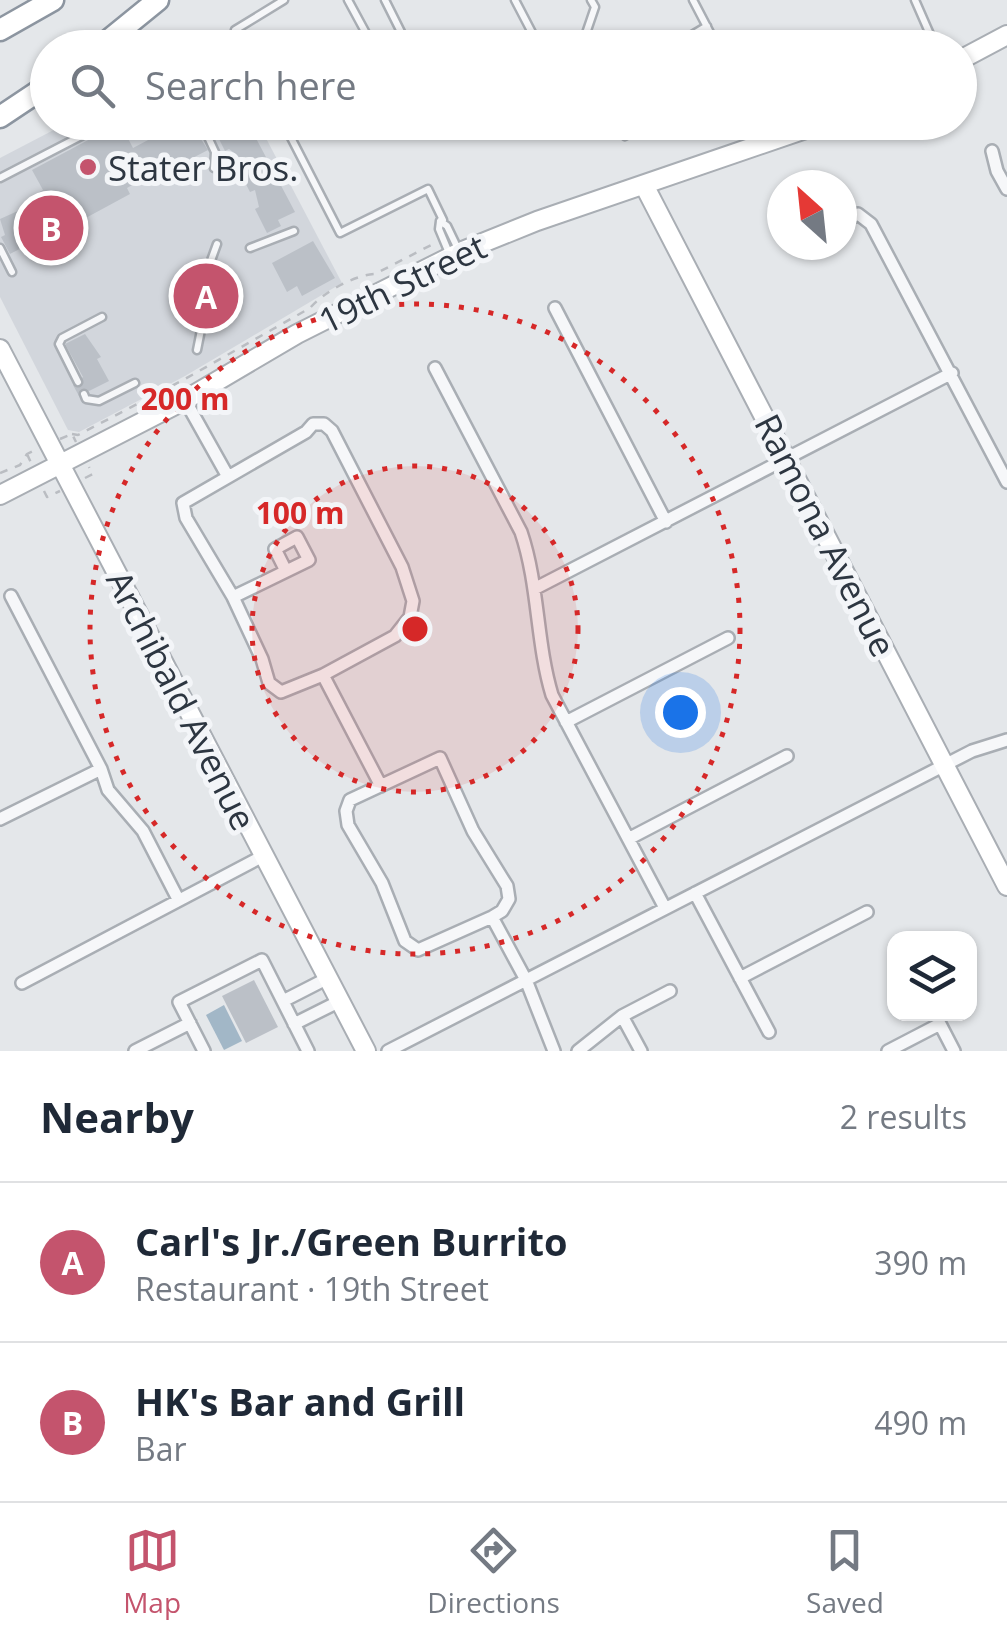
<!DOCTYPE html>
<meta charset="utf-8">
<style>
:root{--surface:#fff;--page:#f6f6f7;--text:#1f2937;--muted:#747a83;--line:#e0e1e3;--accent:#c4546d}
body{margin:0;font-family:"Open Sans",sans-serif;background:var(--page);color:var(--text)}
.controls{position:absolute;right:30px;bottom:30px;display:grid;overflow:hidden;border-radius:20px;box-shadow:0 2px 8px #0004}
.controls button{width:90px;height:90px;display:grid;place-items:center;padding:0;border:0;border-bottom:2px solid var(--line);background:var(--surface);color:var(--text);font:50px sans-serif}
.compass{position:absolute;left:767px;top:170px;width:90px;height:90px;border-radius:50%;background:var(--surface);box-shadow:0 2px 8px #0004;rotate:333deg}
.you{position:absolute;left:680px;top:712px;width:35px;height:35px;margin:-25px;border:8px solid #fff;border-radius:50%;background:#1a73e8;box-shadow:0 0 0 15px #1a73e833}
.badge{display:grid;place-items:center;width:65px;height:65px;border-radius:50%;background:var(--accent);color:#fff;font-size:32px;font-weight:700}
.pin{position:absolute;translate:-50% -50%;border:5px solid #fff;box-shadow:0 2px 10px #0006}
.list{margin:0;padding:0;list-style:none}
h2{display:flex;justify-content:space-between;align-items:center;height:130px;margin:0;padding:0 40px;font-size:42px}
h2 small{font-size:32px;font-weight:400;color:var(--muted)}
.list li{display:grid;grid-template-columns:65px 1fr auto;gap:30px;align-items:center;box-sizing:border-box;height:160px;padding:0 40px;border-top:2px solid var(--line)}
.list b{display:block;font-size:38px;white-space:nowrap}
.list p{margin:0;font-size:32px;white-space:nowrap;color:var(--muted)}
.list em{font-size:32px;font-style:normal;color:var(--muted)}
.icon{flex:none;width:55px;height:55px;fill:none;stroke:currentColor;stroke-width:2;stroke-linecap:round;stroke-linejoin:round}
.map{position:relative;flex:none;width:1007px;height:1051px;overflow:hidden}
.search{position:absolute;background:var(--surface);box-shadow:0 2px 8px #0004;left:30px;right:30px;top:30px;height:110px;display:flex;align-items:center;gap:25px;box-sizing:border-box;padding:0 35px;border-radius:55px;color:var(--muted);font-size:38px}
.sheet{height:450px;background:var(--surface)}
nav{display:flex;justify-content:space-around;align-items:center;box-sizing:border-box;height:140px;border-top:2px solid var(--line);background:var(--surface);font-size:28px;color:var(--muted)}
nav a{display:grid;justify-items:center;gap:5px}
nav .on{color:var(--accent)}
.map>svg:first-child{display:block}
</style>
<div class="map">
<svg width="1007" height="1051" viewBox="0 0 1007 1051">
<rect width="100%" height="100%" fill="#e4e7ea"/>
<path fill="#d2d6dc" d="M69,122L258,123L342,283L185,376L79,432L68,430L0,297V158Z"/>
<path fill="#a2b7c7" d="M224,1005L242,1041L224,1050L206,1015Z"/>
<path fill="#bbc0c7" d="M182,122H190L208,150L150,180L148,176L127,188L130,194L82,220L78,214L44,235L42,231L26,239L29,244L10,254L1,237L5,235L0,219L29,206L26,200L43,190L32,170L120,123L133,148Z
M225,122L249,125L295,212L278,220L281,226L267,233L255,209L259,207L255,190L250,192L237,167L242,165L237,155L229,149L225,151L214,129Z
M313,241L335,278L302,296L297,286L287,292L272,263Z
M213,277L227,304L200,320L197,313L192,316L187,307L192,304L186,290Z
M85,334L101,357L97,359L109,381L79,396L73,385L83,377L65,344Z
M254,980L278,1027L246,1043L222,996Z"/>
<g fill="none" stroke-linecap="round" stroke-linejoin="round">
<defs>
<path id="lane" d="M348,0L374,48
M515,0L540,48
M693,0L718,48
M915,0L936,48
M244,48L235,30L284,0
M381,48L403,36L385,0
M581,48L595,7L591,0
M688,48L692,35L707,26
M201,122L215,152L214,168
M283,122L340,233L428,189L443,220
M610,122L625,136L631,132V122
M722,122L725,127
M0,178L108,122
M440,221L439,229L449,253
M440,221L447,226L459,251
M0,248L12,272
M250,248L294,231
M197,350L202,325L183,285L188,278L209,266L217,244
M78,382L59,344L62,338L102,317
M84,394L86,399L99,401L135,383"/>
<path id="street" d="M992,151L997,171L1007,189
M842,222L858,214L871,224L1007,482
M555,308L666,522
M435,368L521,532C539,585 536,642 552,695L665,908
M185,400L227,475
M313,424H324L332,431L402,567L413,601L410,617L395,636L323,675L281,692L269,683L262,659L233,597L186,518L183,503L306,432Z
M534,589L952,373
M11,596L101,769L108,790L143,831L178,899
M233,597L309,560L297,537L275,549L286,571
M323,675L381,786
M566,722L728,638
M440,758L473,831L507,886L509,899L502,911L492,917L418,950L405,941L382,883L348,825L346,811L350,800Z
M0,819L101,769
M630,838L787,756
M695,893L769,1032
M492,917L526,980L554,1051
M740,978L867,912
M22,983L263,856
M283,1001L328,978
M622,1016L641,1051
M294,1024L340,1001
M135,1051L190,1023
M204,1051L179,1002L262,960L308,1051
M388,1051L972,751L1007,740
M578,1051L622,1016L670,991
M888,1051L940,1024L954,1051"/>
<path id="secondary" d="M960,60L1007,35
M644,185L1007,886
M0,349L366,1051
M0,495L185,400L297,334L460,252L537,221L826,122"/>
<path id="highway" d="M0,30L53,0
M99,48L158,0
M0,117L48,85"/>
</defs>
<use href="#lane" stroke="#a9aeb4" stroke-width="11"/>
<use href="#street" stroke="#a9aeb4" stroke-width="16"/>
<use href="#secondary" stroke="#a9aeb4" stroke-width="22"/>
<use href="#highway" stroke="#8c95a0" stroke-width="25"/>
<path stroke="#babdc2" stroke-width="2.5" stroke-dasharray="8 8" stroke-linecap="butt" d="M72,434L78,435L185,379L310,308C324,292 354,275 375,274L435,243
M60,439L72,434L76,442
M27,454L32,465
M0,473L20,465L27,454L35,450
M85,478L93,474L89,467
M44,491L47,497L60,491"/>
<use href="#lane" stroke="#f6f7f9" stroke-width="6"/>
<use href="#street" stroke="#f6f7f9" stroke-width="11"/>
<use href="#secondary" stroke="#fff" stroke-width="18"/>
<use href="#highway" stroke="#fff" stroke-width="20"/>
</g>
<circle cx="415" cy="629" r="163" fill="#d62828" fill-opacity=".12"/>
<g fill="none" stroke="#d62828" stroke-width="5" stroke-dasharray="5 10">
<circle cx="415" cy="629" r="163"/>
<circle cx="415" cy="629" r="325"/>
</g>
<circle fill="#c4546d" stroke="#f3f5f8" stroke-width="4" cx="88" cy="167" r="10"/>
<g text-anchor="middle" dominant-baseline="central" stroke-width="10" stroke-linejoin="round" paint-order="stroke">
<g font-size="35" fill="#2d3641" stroke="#f3f5f8" text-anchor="start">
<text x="108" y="167">Stater Bros.</text>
</g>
<g font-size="35" fill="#2d3641" stroke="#f3f5f8">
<text transform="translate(402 283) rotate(-26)">19th Street</text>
<text transform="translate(826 535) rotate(63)">Ramona Avenue</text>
<text transform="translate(182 700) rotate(63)">Archibald Avenue</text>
</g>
</g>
<circle cx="415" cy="629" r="15" fill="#d62828" stroke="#f3f5f8" stroke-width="5"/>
<g font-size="30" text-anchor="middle" font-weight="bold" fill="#d62828" stroke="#f3f5f8" stroke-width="10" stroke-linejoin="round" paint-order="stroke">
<text x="185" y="410">200 m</text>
<text x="300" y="524">100 m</text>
</g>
</svg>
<div class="controls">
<button><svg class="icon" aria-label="layers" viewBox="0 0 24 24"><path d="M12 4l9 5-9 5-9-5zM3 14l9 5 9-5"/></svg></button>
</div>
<svg class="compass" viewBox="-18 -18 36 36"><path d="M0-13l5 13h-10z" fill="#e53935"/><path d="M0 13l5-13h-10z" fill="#747a83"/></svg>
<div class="you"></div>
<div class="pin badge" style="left:206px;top:296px">A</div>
<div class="pin badge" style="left:51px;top:228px">B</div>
<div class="search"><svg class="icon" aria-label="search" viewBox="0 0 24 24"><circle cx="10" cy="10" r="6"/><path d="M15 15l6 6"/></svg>Search here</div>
</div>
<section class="sheet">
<h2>Nearby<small>2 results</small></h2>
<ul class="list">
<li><span class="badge">A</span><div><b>Carl's Jr./Green Burrito</b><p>Restaurant · 19th Street</p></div><em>390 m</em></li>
<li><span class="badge">B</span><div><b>HK's Bar and Grill</b><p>Bar</p></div><em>490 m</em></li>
</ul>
</section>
<nav>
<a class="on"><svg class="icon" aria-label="map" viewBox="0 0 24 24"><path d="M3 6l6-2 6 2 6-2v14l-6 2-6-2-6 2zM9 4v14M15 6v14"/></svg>Map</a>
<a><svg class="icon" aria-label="directions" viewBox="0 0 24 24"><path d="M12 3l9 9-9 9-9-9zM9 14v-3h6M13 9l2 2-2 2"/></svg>Directions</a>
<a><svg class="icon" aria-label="saved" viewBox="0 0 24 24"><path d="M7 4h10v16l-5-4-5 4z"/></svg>Saved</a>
</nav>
